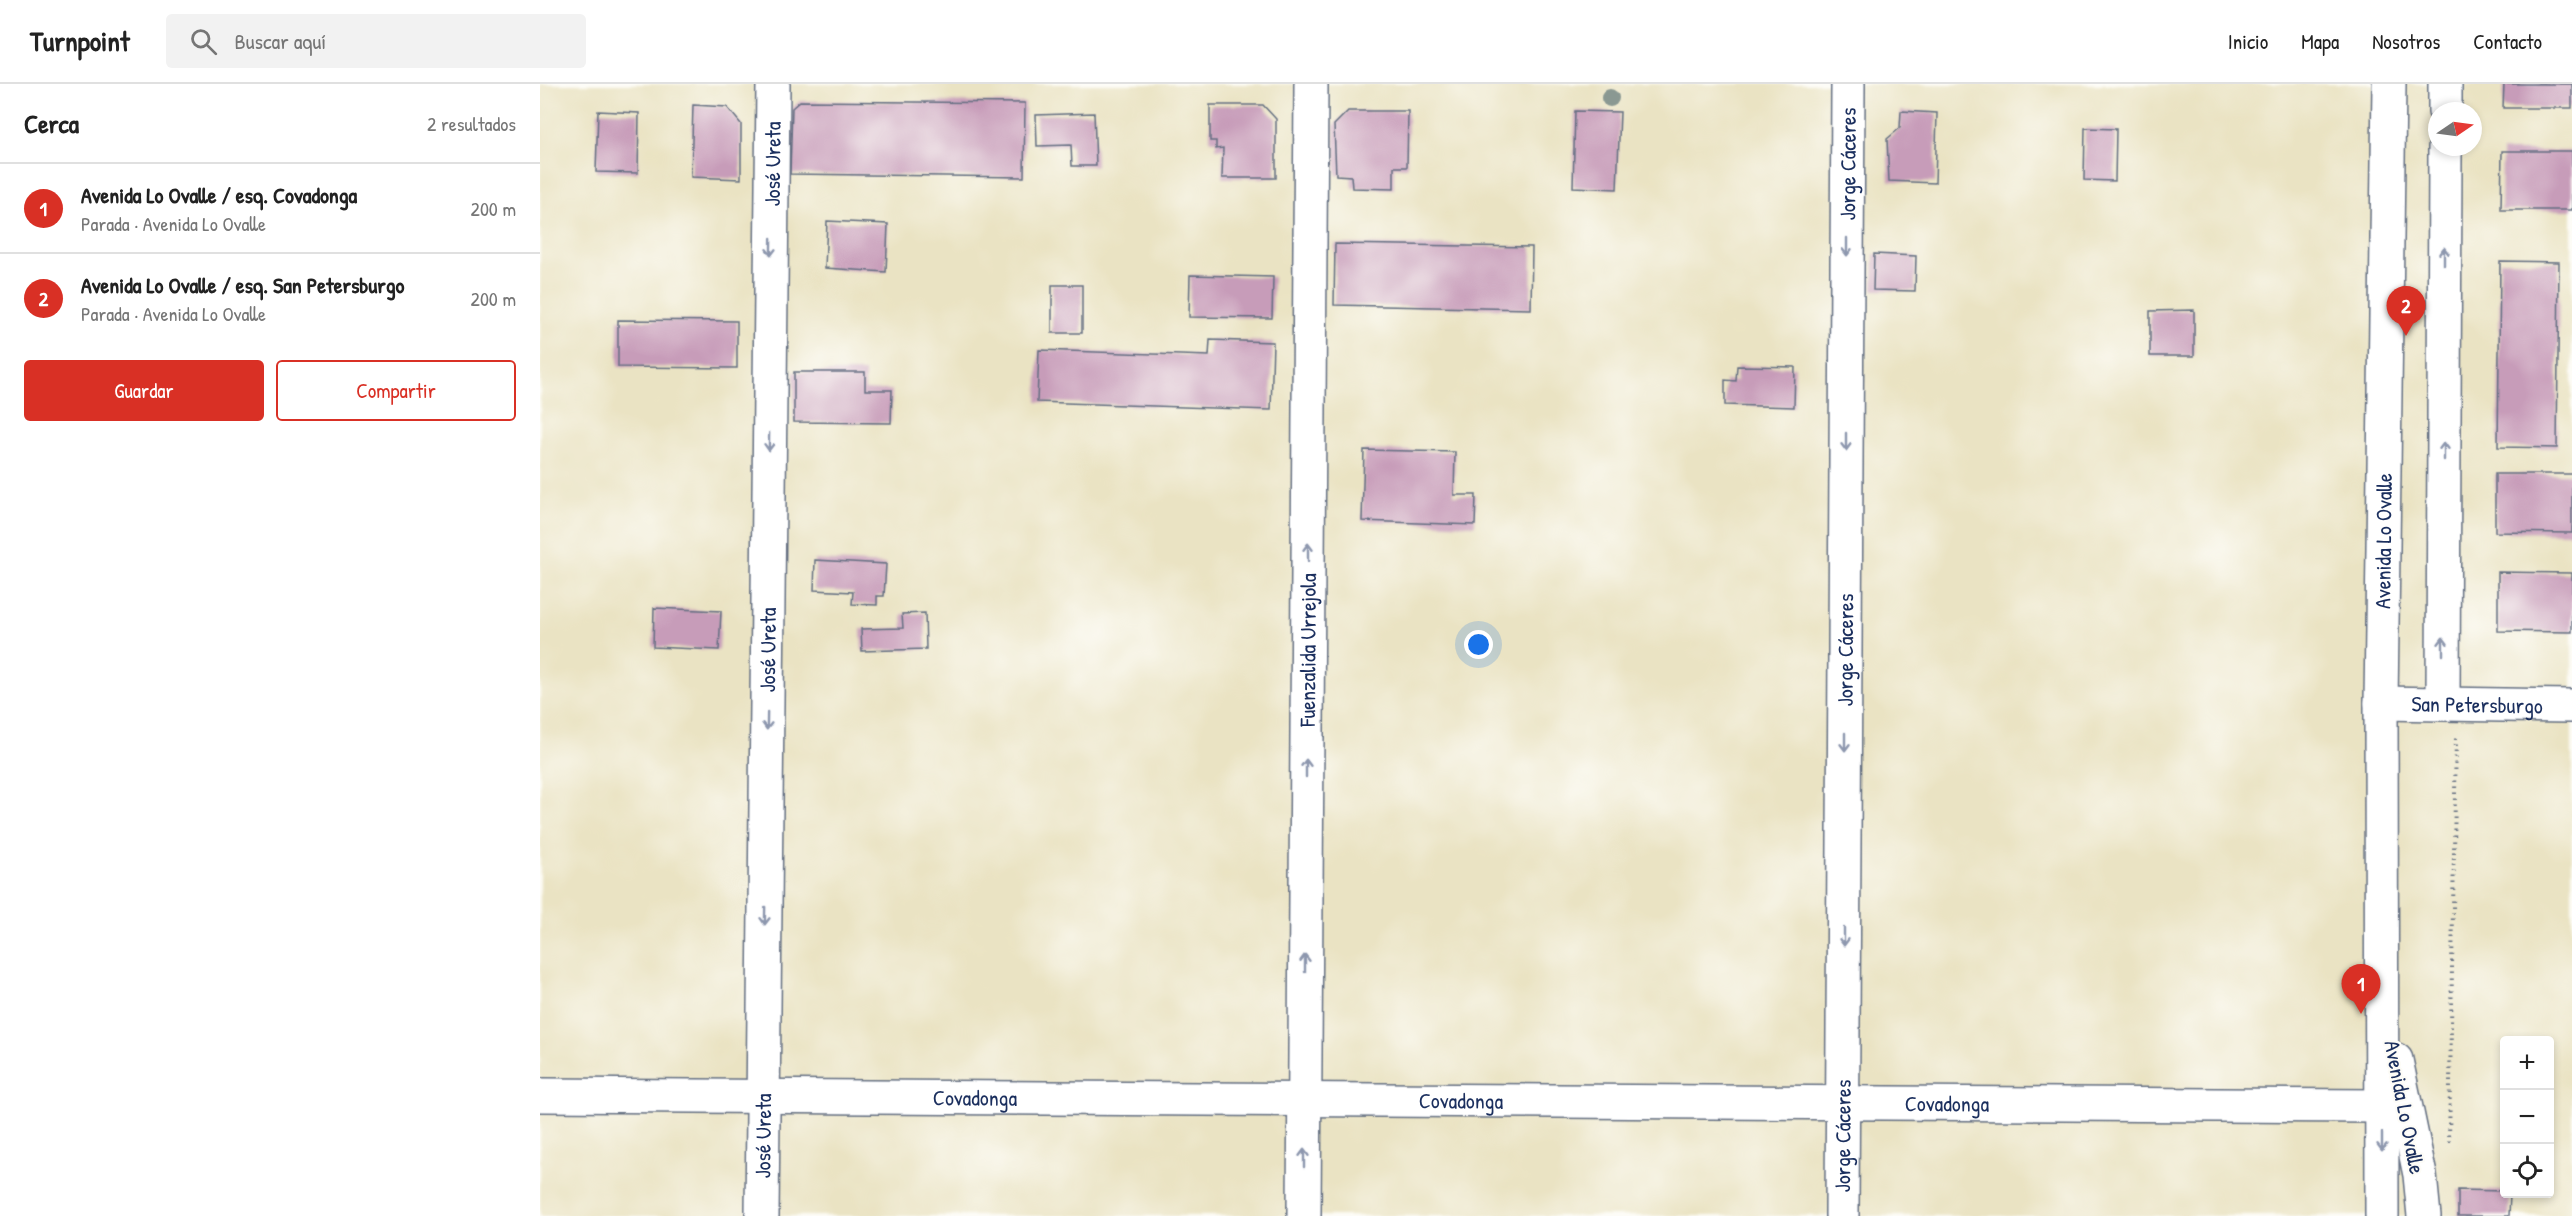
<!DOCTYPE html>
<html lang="es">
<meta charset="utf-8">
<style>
:root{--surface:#fff;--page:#f2f2f2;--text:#222;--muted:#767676;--line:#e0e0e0;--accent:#d93025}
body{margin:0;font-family:"Patrick Hand",sans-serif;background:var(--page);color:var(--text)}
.controls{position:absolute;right:18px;bottom:18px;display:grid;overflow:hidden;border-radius:6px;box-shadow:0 3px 9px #0003}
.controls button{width:54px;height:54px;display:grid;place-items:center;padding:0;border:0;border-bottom:2px solid var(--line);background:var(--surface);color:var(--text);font:30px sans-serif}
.compass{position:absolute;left:1888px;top:18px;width:54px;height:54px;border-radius:50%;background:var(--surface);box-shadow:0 3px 9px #0003;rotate:77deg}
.you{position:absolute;left:939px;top:561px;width:21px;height:21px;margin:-15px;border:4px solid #fff;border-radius:50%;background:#1a73e8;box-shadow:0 0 0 9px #1a73e833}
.badge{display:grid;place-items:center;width:39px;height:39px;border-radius:50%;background:var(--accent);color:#fff;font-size:20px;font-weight:700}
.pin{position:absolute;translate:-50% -50px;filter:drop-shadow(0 2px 3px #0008)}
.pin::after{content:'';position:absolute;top:32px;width:21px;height:18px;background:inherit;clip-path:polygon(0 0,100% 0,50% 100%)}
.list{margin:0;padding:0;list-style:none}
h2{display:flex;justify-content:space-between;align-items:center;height:78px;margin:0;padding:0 24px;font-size:26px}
h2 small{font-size:20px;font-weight:400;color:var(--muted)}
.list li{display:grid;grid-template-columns:39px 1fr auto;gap:18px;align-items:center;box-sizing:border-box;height:90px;padding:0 24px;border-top:2px solid var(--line)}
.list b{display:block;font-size:22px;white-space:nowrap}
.list p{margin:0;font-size:20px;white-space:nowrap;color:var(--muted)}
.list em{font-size:20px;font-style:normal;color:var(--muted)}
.actions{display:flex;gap:12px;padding:18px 24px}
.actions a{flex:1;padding:14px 0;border:2px solid var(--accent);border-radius:6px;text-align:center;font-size:21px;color:var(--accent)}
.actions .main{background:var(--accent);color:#fff}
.icon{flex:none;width:33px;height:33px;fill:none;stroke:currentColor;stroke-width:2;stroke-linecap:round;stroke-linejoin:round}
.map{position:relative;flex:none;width:2032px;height:1132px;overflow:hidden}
header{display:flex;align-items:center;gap:36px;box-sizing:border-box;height:84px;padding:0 30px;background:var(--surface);border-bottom:2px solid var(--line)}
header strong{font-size:28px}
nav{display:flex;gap:33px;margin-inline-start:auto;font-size:21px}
.search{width:420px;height:54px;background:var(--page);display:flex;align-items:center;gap:15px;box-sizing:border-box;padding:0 21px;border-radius:6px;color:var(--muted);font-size:22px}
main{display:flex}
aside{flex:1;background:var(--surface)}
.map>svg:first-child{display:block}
</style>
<header>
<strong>Turnpoint</strong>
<div class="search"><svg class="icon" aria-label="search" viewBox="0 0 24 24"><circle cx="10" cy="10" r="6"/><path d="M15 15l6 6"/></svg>Buscar aquí</div>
<nav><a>Inicio</a><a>Mapa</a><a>Nosotros</a><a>Contacto</a></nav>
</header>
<main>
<aside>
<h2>Cerca<small>2 resultados</small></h2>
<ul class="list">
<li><span class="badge">1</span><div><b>Avenida Lo Ovalle / esq. Covadonga</b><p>Parada · Avenida Lo Ovalle</p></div><em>200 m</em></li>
<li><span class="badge">2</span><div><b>Avenida Lo Ovalle / esq. San Petersburgo</b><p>Parada · Avenida Lo Ovalle</p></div><em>200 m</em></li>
</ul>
<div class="actions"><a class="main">Guardar</a><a>Compartir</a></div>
</aside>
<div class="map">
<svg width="2032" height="1132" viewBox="0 0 2032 1132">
<rect width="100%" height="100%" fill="#fdfcf7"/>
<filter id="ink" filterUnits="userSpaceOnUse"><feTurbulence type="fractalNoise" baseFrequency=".0167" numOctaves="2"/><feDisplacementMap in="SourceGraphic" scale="12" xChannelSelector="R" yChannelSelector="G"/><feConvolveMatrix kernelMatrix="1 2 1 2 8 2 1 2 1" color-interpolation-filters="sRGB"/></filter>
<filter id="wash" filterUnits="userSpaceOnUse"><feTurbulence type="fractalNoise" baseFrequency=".008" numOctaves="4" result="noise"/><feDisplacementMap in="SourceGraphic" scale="24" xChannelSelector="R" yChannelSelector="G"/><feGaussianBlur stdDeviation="1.35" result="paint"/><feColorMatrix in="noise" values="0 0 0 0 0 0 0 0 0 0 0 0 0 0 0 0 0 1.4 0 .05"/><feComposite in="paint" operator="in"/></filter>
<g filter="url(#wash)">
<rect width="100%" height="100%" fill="#eae3c3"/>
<g id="blocks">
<path fill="#c79cb9" d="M1964,0H2032V24H1963Z
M260,17L485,19L484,93L250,90L252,24Z
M153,21L187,23L201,40V95L151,93Z
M670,21H723L736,35V94H682L683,64L676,65V57H670Z
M58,27L99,29L98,89L56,88Z
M808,27H868L867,83H854V105L812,104L811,92L796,91L794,41Z
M1035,27L1080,28L1077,105L1033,103Z
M1361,27L1397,29L1395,99L1349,97L1347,55L1360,44Z
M554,29L556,82H532L531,61L497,62L496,31Z
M1545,44L1576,45L1575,97L1544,96Z
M1962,67H2032V126H1961Z
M287,137L348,140L346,188L285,184Z
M795,160L992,163L991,225L794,221Z
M1334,170L1376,172L1375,207L1333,206Z
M1960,177L2019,178L2017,364L1958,363Z
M650,191L733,193L732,234L649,233Z
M512,201H542V249H512Z
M1654,226V272H1610V227Z
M78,236L197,237V284L78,283Z
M670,256L733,258L731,326L497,318L499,266L669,272Z
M1197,282L1255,283L1254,323L1185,321V296L1196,297Z
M254,288H325V306H352L351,339L254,338Z
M824,366L915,368L914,411H936L935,441L822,437Z
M1955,390H2032V449L1955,448Z
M275,476L346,480L344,512H337V521L312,520L313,508L274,506Z
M1958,488L2032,489V548L1958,547Z
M114,524L181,527L179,566L113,563Z
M385,529L386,565L322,567L321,545L363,544L362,530Z
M1918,1106L1964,1107V1110H1970L1969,1132H1918Z"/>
</g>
</g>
<g filter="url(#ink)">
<use href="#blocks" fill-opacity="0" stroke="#636e81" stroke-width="1.5"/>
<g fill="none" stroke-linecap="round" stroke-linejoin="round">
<defs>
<g id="minor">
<path d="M1905,27V0"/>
<path id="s1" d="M1841,619L2032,622"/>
<path d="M1903,620L1905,63"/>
<path id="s2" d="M0,1011L1842,1022"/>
<path id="s3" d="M222,1132L233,0"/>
<path id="s4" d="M764,1132L771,0"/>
<path id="s5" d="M1302,1132L1308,0"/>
</g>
<g id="major">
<path d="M1856,976L1880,1091L1884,1132"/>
<path id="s6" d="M1842,1132L1841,619L1849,0"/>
</g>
</defs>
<use href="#minor" stroke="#636e81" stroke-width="36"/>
<use href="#major" stroke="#636e81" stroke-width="36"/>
<path stroke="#636e81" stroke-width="4" stroke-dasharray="1.5 4.5" stroke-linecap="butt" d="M1909,1058L1916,652"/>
<use href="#minor" stroke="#fff" stroke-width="33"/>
<use href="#major" stroke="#fff" stroke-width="33"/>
</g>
<circle fill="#8a9892" cx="1070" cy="14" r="9"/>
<defs><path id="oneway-shaft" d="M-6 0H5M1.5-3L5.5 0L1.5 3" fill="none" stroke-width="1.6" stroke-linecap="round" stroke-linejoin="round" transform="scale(1.5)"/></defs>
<g stroke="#8d97ae">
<use href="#oneway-shaft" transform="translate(231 163) rotate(91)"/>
<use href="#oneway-shaft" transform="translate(1307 163) rotate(90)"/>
<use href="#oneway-shaft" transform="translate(1904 172) rotate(-90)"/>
<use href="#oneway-shaft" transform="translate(229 358) rotate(91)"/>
<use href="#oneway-shaft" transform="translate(1306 358) rotate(90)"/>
<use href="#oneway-shaft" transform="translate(1904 367) rotate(-90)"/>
<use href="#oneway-shaft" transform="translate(768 468) rotate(-90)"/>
<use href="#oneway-shaft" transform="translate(1903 562) rotate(-90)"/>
<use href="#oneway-shaft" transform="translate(227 637) rotate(91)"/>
<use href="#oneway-shaft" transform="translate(1305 658) rotate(90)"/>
<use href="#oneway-shaft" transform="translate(766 684) rotate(-90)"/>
<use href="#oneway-shaft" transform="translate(225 832) rotate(91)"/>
<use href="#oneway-shaft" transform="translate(1304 853) rotate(90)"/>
<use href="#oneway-shaft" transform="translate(765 879) rotate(-90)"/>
<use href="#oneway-shaft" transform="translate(1842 1058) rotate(90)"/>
<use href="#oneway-shaft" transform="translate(764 1074) rotate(-90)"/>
</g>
</g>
<g text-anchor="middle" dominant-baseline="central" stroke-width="4.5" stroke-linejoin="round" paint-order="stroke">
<g font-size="22" fill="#1b2f5e" stroke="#fdfcf7">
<text stroke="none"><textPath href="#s3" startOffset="1052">José Ureta</textPath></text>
<text stroke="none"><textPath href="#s5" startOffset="1052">Jorge Cáceres</textPath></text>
<text stroke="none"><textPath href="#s6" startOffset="675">Avenida Lo Ovalle</textPath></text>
<text stroke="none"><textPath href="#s3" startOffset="566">José Ureta</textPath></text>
<text stroke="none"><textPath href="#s4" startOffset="566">Fuenzalida Urrejola</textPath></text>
<text stroke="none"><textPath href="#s5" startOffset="566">Jorge Cáceres</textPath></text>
<text stroke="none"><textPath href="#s1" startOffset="96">San Petersburgo</textPath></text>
<text stroke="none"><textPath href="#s2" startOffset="435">Covadonga</textPath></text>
<text stroke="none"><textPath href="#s2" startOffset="921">Covadonga</textPath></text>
<text stroke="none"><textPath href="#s2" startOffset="1407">Covadonga</textPath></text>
<text transform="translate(1865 1023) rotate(79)">Avenida Lo Ovalle</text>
<text stroke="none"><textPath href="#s3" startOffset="80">José Ureta</textPath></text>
<text stroke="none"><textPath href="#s5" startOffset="80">Jorge Cáceres</textPath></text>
</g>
</g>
</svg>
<div class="controls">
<button>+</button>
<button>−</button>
<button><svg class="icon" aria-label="locate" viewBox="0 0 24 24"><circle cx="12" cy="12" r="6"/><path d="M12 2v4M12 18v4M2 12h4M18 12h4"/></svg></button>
</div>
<svg class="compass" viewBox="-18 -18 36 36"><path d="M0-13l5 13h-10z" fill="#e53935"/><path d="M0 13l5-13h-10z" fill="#767676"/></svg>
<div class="you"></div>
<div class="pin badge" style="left:1821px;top:930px">1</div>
<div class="pin badge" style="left:1866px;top:252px">2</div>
</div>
</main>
